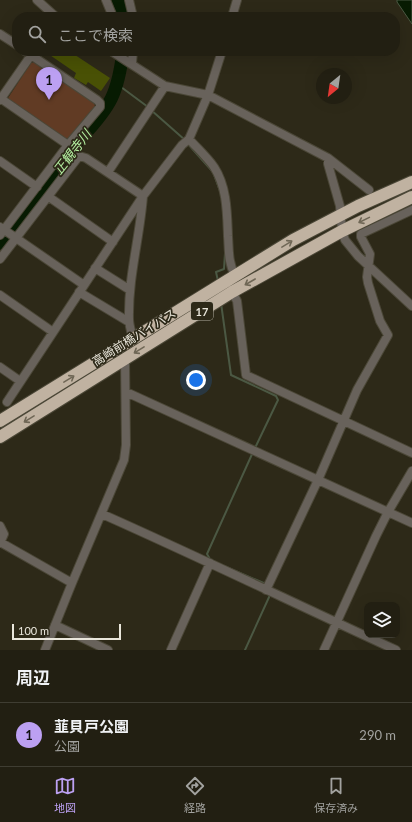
<!DOCTYPE html>
<html lang="ja">
<meta charset="utf-8">
<style>
:root{--surface:#221f12;--page:#2e2c20;--text:#f1f3f6;--muted:#a2a29f;--line:#3f3d32;--accent:#bca0f2}
body{margin:0;font-family:Lato,"Noto Sans JP",sans-serif;background:var(--page);color:var(--text)}
.controls{position:absolute;right:12px;bottom:12px;display:grid;overflow:hidden;border-radius:8px;box-shadow:0 4px 16px #0002}
.controls button{width:36px;height:36px;display:grid;place-items:center;padding:0;border:0;border-bottom:1px solid var(--line);background:var(--surface);color:var(--text);font:20px sans-serif}
.compass{position:absolute;left:316px;top:68px;width:36px;height:36px;border-radius:50%;background:var(--surface);box-shadow:0 4px 16px #0002;rotate:209deg}
.scale{position:absolute;left:12px;bottom:10px;width:109px;box-sizing:border-box;padding-left:4px;border:2px solid #e9e6db;border-top:0;font-size:11px;line-height:14px;white-space:nowrap;color:#e9e6db;-webkit-text-stroke:3px #2d2918;paint-order:stroke}
.you{position:absolute;left:196px;top:380px;width:14px;height:14px;margin:-10px;border:3px solid #fff;border-radius:50%;background:#1a73e8;box-shadow:0 0 0 6px #1a73e833}
.badge{display:grid;place-items:center;width:26px;height:26px;border-radius:50%;background:var(--accent);color:#111;font-size:13px;font-weight:700}
.pin{position:absolute;translate:-50% -33px;filter:drop-shadow(0 1px 2px #0008)}
.pin::after{content:'';position:absolute;top:21px;width:14px;height:12px;background:inherit;clip-path:polygon(0 0,100% 0,50% 100%)}
.list{margin:0;padding:0;list-style:none}
h2{display:flex;justify-content:space-between;align-items:center;height:52px;margin:0;padding:0 16px;font-size:17px}
h2 small{font-size:13px;font-weight:400;color:var(--muted)}
.list li{display:grid;grid-template-columns:26px 1fr auto;gap:12px;align-items:center;box-sizing:border-box;height:64px;padding:0 16px;border-top:1px solid var(--line)}
.list b{display:block;font-size:15px;white-space:nowrap}
.list p{margin:0;font-size:13px;white-space:nowrap;color:var(--muted)}
.list em{font-size:13px;font-style:normal;color:var(--muted)}
.icon{flex:none;width:22px;height:22px;fill:none;stroke:currentColor;stroke-width:2;stroke-linecap:round;stroke-linejoin:round}
.map{position:relative;flex:none;width:412px;height:650px;overflow:hidden}
.search{position:absolute;background:var(--surface);box-shadow:0 4px 16px #0002;left:12px;right:12px;top:12px;height:44px;display:flex;align-items:center;gap:10px;box-sizing:border-box;padding:0 14px;border-radius:16px;color:var(--muted);font-size:15px}
.sheet{height:116px;background:var(--surface)}
nav{display:flex;justify-content:space-around;align-items:center;box-sizing:border-box;height:56px;border-top:1px solid var(--line);background:var(--surface);font-size:11px;color:var(--muted)}
nav a{display:grid;justify-items:center;gap:2px}
nav .on{color:var(--accent)}
.map>svg:first-child{display:block}
</style>
<div class="map">
<svg width="412" height="650" viewBox="0 0 412 650">
<rect width="100%" height="100%" fill="#2d2918"/>
<path fill="#613b24" d="M35,62L94,102L95,107L70,139L65,140L9,102L8,98L31,63Z"/>
<path fill="#071b02" stroke="#4b5843" d="M397,0H412V24L397,2Z"/>
<g fill="none" stroke-linecap="round" stroke-linejoin="round">
<path stroke="#4b5843" stroke-width="2" d="M117,84L148,107
M151,110L185,140
M188,144L213,172L220,191
M218,281L216,272L224,269L225,253
M221,303L231,375L276,396L278,400L255,448
M210,559L207,554L253,452
M224,566L266,584
M245,650L270,595"/>
<path stroke="#071b02" stroke-width="13" d="M118,0L122,9L123,17
M0,243L82,137C111,106 118,93 123,51"/>
</g>
<path fill="#495105" d="M44,51H69L110,78L101,91L88,82L86,85L74,78L76,73Z"/>
<g fill="none" stroke-linecap="round" stroke-linejoin="round">
<defs>
<path id="minor" d="M37,0L56,17
M106,0L113,17
M129,0L133,17
M232,17L237,0
M0,34L17,45
M111,51L165,86L208,95L328,158V164L340,206L342,231L345,240L358,256L412,306
M132,63L133,51
M0,98L68,145
M0,100L34,51
M189,139C197,148 207,157 214,167C227,187 227,212 228,236C229,249 228,263 235,275
M328,158L369,190
M0,161L37,187
M108,172L165,86
M49,197L113,242
M0,227L84,285
M0,235L68,145L100,107V103L97,100L25,51
M0,259L79,156L86,158L143,196C140,237 128,277 129,319C129,326 132,333 133,340
M95,268L130,290
M79,292L129,322
M232,292L237,301L246,375L412,453
M0,295L53,332
M0,367L20,381
M126,392L412,523
M7,402L143,196L182,145L189,139L208,95L222,51
M102,514C201,558 298,605 396,650
M0,526L4,534L0,543
M0,542L72,583
M266,590L318,480L357,390L388,335L380,321L368,283L367,277L370,254L361,237V234L412,210
M55,625L108,650
M45,650L72,583L124,460L126,445L125,359
M171,650L210,563
M324,650L376,536L388,512L412,471"/>
<path id="highway" d="M0,421L293,240L358,206L412,182
M0,437L232,292L342,231L412,197"/>
</defs>
<use href="#minor" stroke="#4b4737" stroke-width="10"/>
<use href="#highway" stroke="#4b4737" stroke-width="14"/>
<use href="#minor" stroke="#68625b" stroke-width="8"/>
<use href="#highway" stroke="#c0b2a1" stroke-width="12"/>
</g>
<defs><path id="oneway-shaft" d="M-6 0H5M1.5-3L5.5 0L1.5 3" fill="none" stroke-width="1.6" stroke-linecap="round" stroke-linejoin="round"/></defs>
<g stroke="#6f6756">
<use href="#oneway-shaft" transform="translate(364 220) rotate(154)"/>
<use href="#oneway-shaft" transform="translate(287 244) rotate(-31)"/>
<use href="#oneway-shaft" transform="translate(250 282) rotate(150)"/>
<use href="#oneway-shaft" transform="translate(139 350) rotate(148)"/>
<use href="#oneway-shaft" transform="translate(69 379) rotate(-31)"/>
<use href="#oneway-shaft" transform="translate(29 419) rotate(148)"/>
</g>
<g text-anchor="middle" dominant-baseline="central" stroke-width="3.5" stroke-linejoin="round" paint-order="stroke">
<rect fill="#2d2918" stroke="#b1ada0" stroke-width="1" x="191" y="302" width="22" height="18" rx="3"/>
<g font-size="11" font-weight="bold" fill="#e9e6db">
<text x="202" y="311">17</text>
</g>
<g font-size="12" fill="#e9e6db" stroke="#2d2918">
<text transform="translate(134 337) rotate(-32)">高崎前橋バイパス</text>
</g>
<g font-size="13" font-style="italic" fill="#b5f1a2" stroke="#2d2918">
<text transform="translate(72 152) rotate(-52)">正観寺川</text>
</g>
</g>
</svg>
<div class="controls">
<button><svg class="icon" aria-label="layers" viewBox="0 0 24 24"><path d="M12 4l9 5-9 5-9-5zM3 14l9 5 9-5"/></svg></button>
</div>
<svg class="compass" viewBox="-18 -18 36 36"><path d="M0-13l5 13h-10z" fill="#e53935"/><path d="M0 13l5-13h-10z" fill="#a2a29f"/></svg>
<div class="scale">100 m</div>
<div class="you"></div>
<div class="pin badge" style="left:49px;top:100px">1</div>
<div class="search"><svg class="icon" aria-label="search" viewBox="0 0 24 24"><circle cx="10" cy="10" r="6"/><path d="M15 15l6 6"/></svg>ここで検索</div>
</div>
<section class="sheet">
<h2>周辺<small></small></h2>
<ul class="list">
<li><span class="badge">1</span><div><b>韮貝戸公園</b><p>公園</p></div><em>290 m</em></li>
</ul>
</section>
<nav>
<a class="on"><svg class="icon" aria-label="map" viewBox="0 0 24 24"><path d="M3 6l6-2 6 2 6-2v14l-6 2-6-2-6 2zM9 4v14M15 6v14"/></svg>地図</a>
<a><svg class="icon" aria-label="directions" viewBox="0 0 24 24"><path d="M12 3l9 9-9 9-9-9zM9 14v-3h6M13 9l2 2-2 2"/></svg>経路</a>
<a><svg class="icon" aria-label="saved" viewBox="0 0 24 24"><path d="M7 4h10v16l-5-4-5 4z"/></svg>保存済み</a>
</nav>
